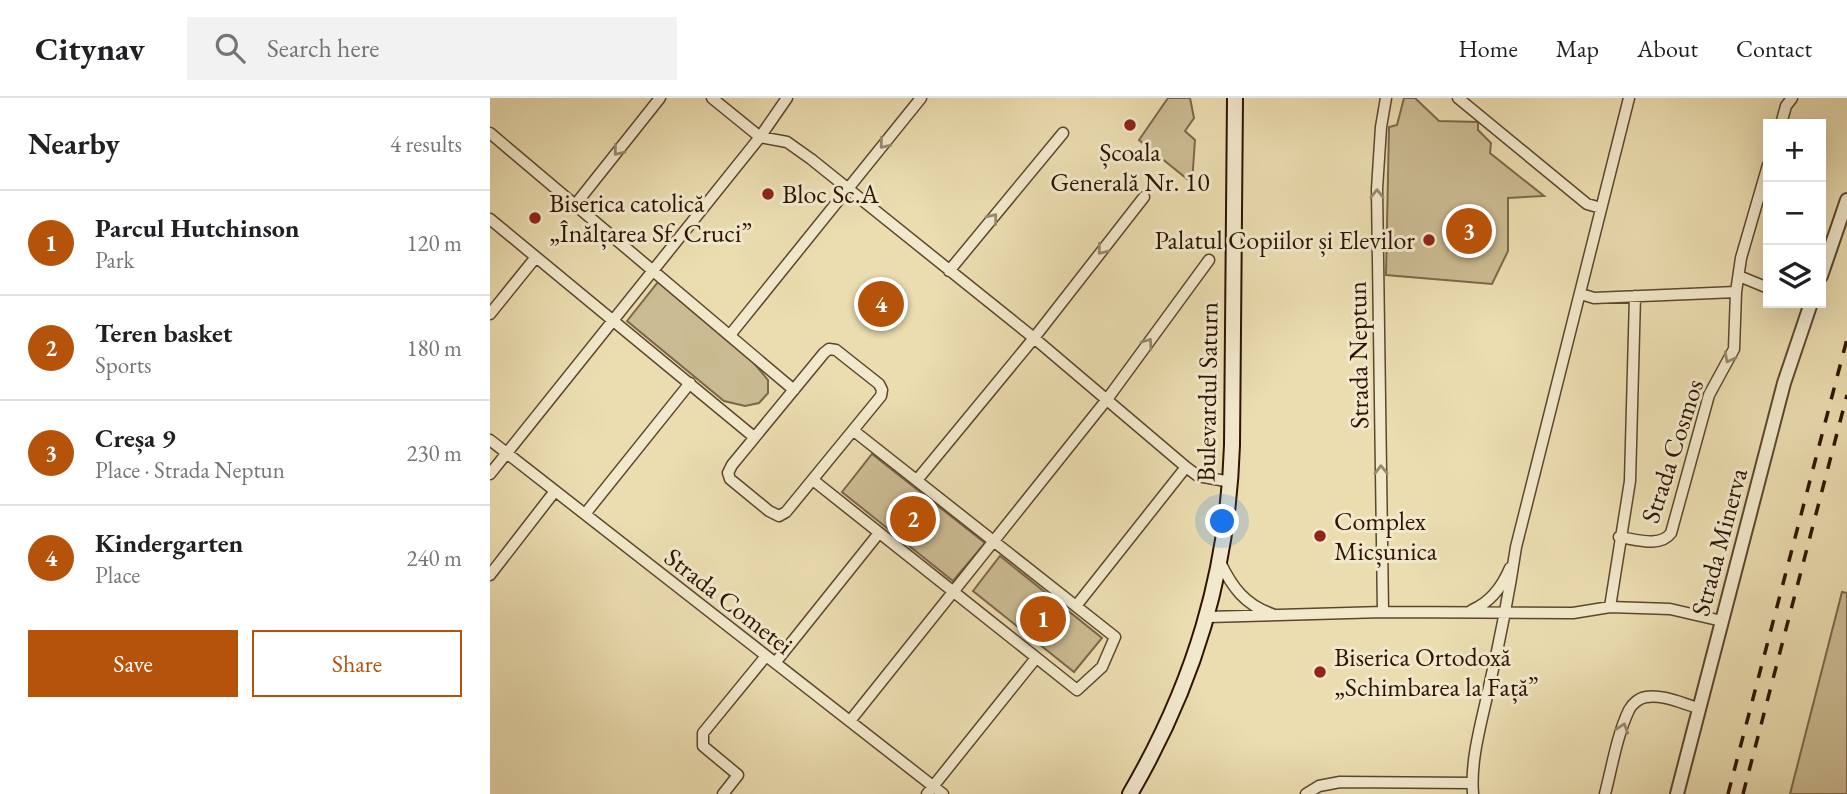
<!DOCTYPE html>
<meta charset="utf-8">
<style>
:root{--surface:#fff;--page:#f2f2f2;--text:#202124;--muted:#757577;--line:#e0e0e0;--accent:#b45309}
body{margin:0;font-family:"EB Garamond",serif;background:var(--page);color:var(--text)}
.controls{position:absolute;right:21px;top:21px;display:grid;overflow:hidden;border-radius:0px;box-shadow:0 7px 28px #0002}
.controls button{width:63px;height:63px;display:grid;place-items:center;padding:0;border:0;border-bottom:2px solid var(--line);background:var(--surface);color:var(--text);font:35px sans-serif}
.you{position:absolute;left:733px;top:424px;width:24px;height:24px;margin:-18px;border:5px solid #fff;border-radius:50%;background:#1a73e8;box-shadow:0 0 0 10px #1a73e833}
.badge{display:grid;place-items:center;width:46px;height:46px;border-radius:50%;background:var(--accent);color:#fff;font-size:23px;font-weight:700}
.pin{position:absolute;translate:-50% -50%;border:4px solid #fff;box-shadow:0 2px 7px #0006}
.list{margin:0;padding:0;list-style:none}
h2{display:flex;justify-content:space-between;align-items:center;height:91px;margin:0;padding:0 28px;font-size:30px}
h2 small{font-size:23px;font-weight:400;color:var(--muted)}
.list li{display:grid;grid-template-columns:46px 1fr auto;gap:21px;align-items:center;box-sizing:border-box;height:105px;padding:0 28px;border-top:2px solid var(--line)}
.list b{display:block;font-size:26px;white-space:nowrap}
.list p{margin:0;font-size:23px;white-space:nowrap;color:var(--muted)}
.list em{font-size:23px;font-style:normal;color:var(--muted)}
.actions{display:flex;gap:14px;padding:21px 28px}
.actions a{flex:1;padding:16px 0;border:2px solid var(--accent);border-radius:0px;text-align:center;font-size:24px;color:var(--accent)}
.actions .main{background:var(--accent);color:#fff}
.icon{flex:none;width:38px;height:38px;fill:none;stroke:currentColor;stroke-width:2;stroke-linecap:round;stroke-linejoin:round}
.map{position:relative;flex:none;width:1357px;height:696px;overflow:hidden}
header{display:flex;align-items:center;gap:42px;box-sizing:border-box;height:98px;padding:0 35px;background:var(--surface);border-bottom:2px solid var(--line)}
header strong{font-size:33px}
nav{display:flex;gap:38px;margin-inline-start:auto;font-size:24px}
.search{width:490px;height:63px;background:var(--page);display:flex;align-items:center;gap:18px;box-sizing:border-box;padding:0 24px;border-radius:0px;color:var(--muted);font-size:26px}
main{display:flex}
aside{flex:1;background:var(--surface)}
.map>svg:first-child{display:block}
</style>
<header>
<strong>Citynav</strong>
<div class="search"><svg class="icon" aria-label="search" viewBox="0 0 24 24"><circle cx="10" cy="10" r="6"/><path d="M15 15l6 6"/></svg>Search here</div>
<nav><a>Home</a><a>Map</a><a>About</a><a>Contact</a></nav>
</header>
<main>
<aside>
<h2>Nearby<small>4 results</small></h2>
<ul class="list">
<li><span class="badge">1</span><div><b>Parcul Hutchinson</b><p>Park</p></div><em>120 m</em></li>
<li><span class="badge">2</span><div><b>Teren basket</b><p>Sports</p></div><em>180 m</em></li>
<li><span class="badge">3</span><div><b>Creșa 9</b><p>Place · Strada Neptun</p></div><em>230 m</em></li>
<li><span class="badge">4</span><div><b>Kindergarten</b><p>Place</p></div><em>240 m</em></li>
</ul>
<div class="actions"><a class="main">Save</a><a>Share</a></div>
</aside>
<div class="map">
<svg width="1357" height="696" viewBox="0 0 1357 696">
<rect width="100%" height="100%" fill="#ebddb0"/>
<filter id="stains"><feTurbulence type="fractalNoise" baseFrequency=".00286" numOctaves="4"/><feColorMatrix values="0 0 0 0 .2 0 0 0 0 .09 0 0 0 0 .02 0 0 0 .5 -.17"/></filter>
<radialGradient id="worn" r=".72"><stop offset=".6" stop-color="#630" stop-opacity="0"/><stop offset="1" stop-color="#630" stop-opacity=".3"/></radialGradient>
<path fill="#cbbb92" stroke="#7c6749" stroke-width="2" d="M678,0H700L704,20L695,33L705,42L702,85L649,42Z
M914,0H925L949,23L988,24V32L1001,45L1000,55L1054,98L1018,100V153L1002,186L896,177L899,29L907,27Z
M168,184L263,264L278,282V295L269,305L255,308L234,303L137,223Z
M382,356L495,445L463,483L352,394Z
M510,458L612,540L584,574L483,493Z
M1352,494L1357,495V696H1300Z"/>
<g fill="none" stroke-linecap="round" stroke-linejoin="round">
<defs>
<path id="minor" d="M222,0L270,39L297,44L321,61L544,240L696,369L708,378L741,384
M968,0L1097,106L1111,110
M1291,26L1296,8L1302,0
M0,35L304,292
M85,107L170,0
M0,121L264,339
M459,173L573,35
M1249,178L1278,190
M1091,196L1104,200L1246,194
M0,216L46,159
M240,237L431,0
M339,251L346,252L389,286L392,292L391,298L296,414L289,418L279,413L240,381L238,375L242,367L334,255Z
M0,342L453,696
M0,376L270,39L297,0
M323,382L587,592L612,569L625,539L364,333
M427,382L544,240L654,99
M95,416L200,285
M1129,439C1145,441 1170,450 1181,435L1219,297L1244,251L1246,194L1251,160L1278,67
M730,464C742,489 755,507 782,516
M0,477L65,393
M586,508L696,369
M1120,509L1140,383L1145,198
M982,512C1001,504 1012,489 1020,470
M893,514L887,91L891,29L896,0
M718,519L893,514L1083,515L1120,509L1180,511L1232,523
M285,565L389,435
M360,623L618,300L719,162
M233,696L248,677L213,648V635L276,558
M437,696L546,560
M816,696L829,688L850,684L982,685
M983,696C980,661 992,623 999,589C1010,542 1019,496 1026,449L1139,0
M1115,696C1122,669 1127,637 1139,612C1142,606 1149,600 1156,599C1173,596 1193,606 1209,610"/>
<path id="tertiary" d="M1331,178L1357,102
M1187,696L1294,285L1321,205"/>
<path id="secondary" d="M640,696C704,586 738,475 742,347L745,0"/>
</defs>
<use href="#minor" stroke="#5c462c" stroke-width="13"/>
<use href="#tertiary" stroke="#5c462c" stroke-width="16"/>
<use href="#secondary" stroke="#2d1300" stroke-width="18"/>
<use href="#minor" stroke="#f2e9cc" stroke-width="10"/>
<use href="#tertiary" stroke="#f2e9cc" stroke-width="12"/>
<use href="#secondary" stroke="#f2e9cc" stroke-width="14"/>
<path stroke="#2d1300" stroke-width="3.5" stroke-dasharray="12 12" stroke-linecap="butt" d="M1238,696L1357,241
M1253,696L1357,297"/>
</g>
<defs><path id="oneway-chevron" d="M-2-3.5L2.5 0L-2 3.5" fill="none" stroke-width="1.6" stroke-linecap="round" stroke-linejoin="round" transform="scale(1.75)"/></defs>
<g stroke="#998970">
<use href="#oneway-chevron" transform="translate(394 46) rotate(129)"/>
<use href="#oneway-chevron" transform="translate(128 53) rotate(129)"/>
<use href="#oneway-chevron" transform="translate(887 96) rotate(-90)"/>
<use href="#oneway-chevron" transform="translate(503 120) rotate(-51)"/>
<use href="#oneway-chevron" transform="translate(612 152) rotate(128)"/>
<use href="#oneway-chevron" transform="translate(658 245) rotate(-54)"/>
<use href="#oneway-chevron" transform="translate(1239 260) rotate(118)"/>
<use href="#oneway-chevron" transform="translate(891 372) rotate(-91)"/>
<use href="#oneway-chevron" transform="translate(1133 630) rotate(-72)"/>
</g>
<g fill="#8f2418" stroke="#f2e9cc" stroke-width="2.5">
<circle cx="640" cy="27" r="7"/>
<circle cx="278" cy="96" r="7"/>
<circle cx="45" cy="120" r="7"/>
<circle cx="939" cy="142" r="7"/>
<circle cx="830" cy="438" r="7"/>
<circle cx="830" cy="574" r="7"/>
</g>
<g text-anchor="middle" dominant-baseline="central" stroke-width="6" stroke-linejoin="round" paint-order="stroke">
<g font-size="26" fill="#2d1300" stroke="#f2e9cc" text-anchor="start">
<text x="640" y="54" text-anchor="middle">Școala<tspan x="640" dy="30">Generală Nr. 10</tspan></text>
<text x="292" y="96">Bloc Sc.A</text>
<text x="59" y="105">Biserica catolică<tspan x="59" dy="30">„Înălțarea Sf. Cruci”</tspan></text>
<text x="925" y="142" text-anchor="end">Palatul Copiilor și Elevilor</text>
<text x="844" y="423">Complex<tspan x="844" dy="30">Micșunica</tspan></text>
<text x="844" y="559">Biserica Ortodoxă<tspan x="844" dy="30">„Schimbarea la Față”</tspan></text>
</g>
<g font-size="26" fill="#2d1300" stroke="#f2e9cc">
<text transform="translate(868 257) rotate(-91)">Strada Neptun</text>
<text transform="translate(717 294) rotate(-89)">Bulevardul Saturn</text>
<text transform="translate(1182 353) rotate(-72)">Strada Cosmos</text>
<text transform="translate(1229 444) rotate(-75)">Strada Minerva</text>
<text transform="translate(239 503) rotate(38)">Strada Cometei</text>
</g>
</g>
<rect width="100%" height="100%" filter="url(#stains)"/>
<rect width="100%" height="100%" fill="url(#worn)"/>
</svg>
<div class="controls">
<button>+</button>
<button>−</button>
<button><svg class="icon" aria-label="layers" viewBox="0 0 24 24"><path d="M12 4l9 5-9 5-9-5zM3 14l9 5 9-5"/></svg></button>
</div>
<div class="you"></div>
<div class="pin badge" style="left:553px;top:521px">1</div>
<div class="pin badge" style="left:423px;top:421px">2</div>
<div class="pin badge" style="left:979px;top:133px">3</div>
<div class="pin badge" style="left:391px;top:206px">4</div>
</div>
</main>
